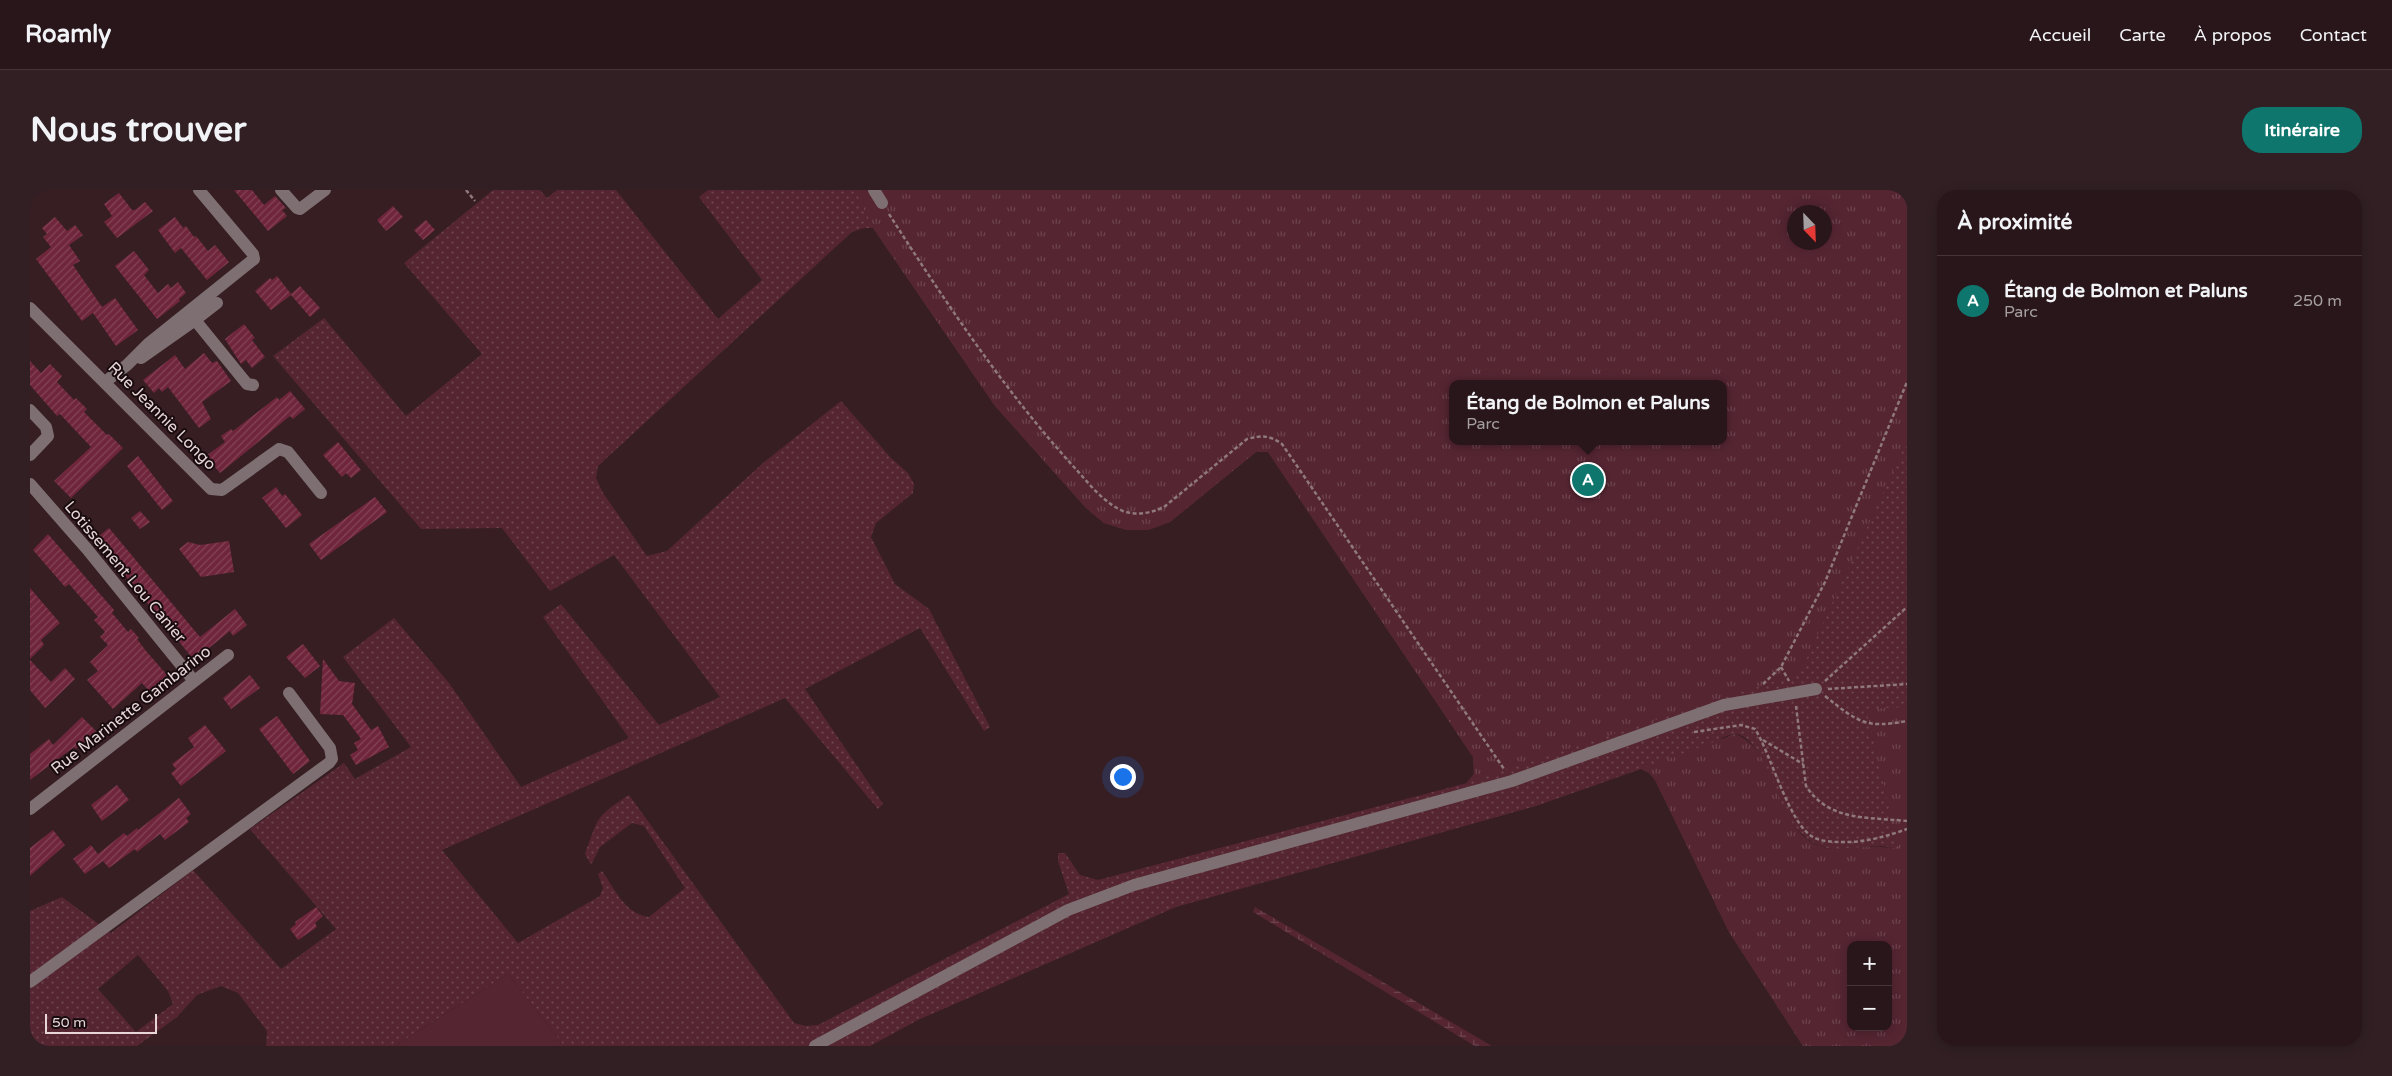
<!DOCTYPE html>
<html lang="fr">
<meta charset="utf-8">
<style>
:root{--surface:#29161a;--page:#311f23;--text:#f1f3f6;--muted:#a59fa2;--line:#453539;--accent:#0f766e}
body{margin:0;font-family:"Varela Round",sans-serif;background:var(--page);color:var(--text)}
.controls{position:absolute;right:15px;bottom:15px;display:grid;overflow:hidden;border-radius:10px;box-shadow:0 2px 12px #0003}
.controls button{width:45px;height:45px;display:grid;place-items:center;padding:0;border:0;border-bottom:1px solid var(--line);background:var(--surface);color:var(--text);font:25px sans-serif}
.compass{position:absolute;left:1757px;top:15px;width:45px;height:45px;border-radius:50%;background:var(--surface);box-shadow:0 2px 12px #0003;rotate:157deg}
.scale{position:absolute;left:15px;bottom:12px;width:112px;box-sizing:border-box;padding-left:5px;border:2px solid #e7d5d8;border-top:0;font-size:14px;line-height:18px;white-space:nowrap;color:#e7d5d8;-webkit-text-stroke:4px #170b0e;paint-order:stroke}
.you{position:absolute;left:1092px;top:586px;width:18px;height:18px;margin:-12px;border:4px solid #fff;border-radius:50%;background:#1a73e8;box-shadow:0 0 0 8px #1a73e833}
.badge{display:grid;place-items:center;width:32px;height:32px;border-radius:50%;background:var(--accent);color:#fff;font-size:16px;font-weight:700}
.pin{position:absolute;translate:-50% -50%;border:2px solid #fff;box-shadow:0 1px 5px #0006}
.popup{position:absolute;left:1419px;top:190px;width:278px;height:65px;box-sizing:border-box;display:grid;place-content:center;border-radius:10px;background:var(--surface);filter:drop-shadow(0 1px 4px #0005);font-size:16px;white-space:nowrap;color:var(--muted)}
.popup b{font-size:19px;color:var(--text)}
.popup::after{content:'';position:absolute;left:50%;top:100%;margin-left:-10px;border:10px solid transparent;border-top-color:var(--surface)}
.list{margin:0;padding:0;list-style:none}
h2{display:flex;justify-content:space-between;align-items:center;height:65px;margin:0;padding:0 20px;font-size:21px}
h2 small{font-size:16px;font-weight:400;color:var(--muted)}
.list li{display:grid;grid-template-columns:32px 1fr auto;gap:15px;align-items:center;box-sizing:border-box;height:90px;padding:0 20px;border-top:1px solid var(--line)}
.list b{display:block;font-size:19px;white-space:nowrap}
.list p{margin:0;font-size:16px;white-space:nowrap;color:var(--muted)}
.list em{font-size:16px;font-style:normal;color:var(--muted)}
.map{position:relative;flex:none;width:1877px;height:856px;overflow:hidden;border-radius:20px}
header{display:flex;align-items:center;gap:30px;box-sizing:border-box;height:70px;padding:0 25px;background:var(--surface);border-bottom:1px solid var(--line)}
header strong{font-size:24px}
nav{display:flex;gap:28px;margin-inline-start:auto;font-size:18px}
.intro{display:flex;align-items:center;justify-content:space-between;box-sizing:border-box;height:120px;padding:0 30px}
h1{margin:0;font-size:35px}
.button{padding:12px 22px;border-radius:20px;background:var(--accent);color:#fff;font-size:18px;font-weight:700}
main{display:flex;gap:30px;padding:0 30px}
aside{flex:1;background:var(--surface);border-radius:20px;box-shadow:0 2px 12px #0003}
.map>svg:first-child{display:block}
</style>
<header>
<strong>Roamly</strong>
<nav><a>Accueil</a><a>Carte</a><a>À propos</a><a>Contact</a></nav>
</header>
<div class="intro"><h1>Nous trouver</h1><a class="button">Itinéraire</a></div>
<main>
<div class="map">
<svg width="1877" height="856" viewBox="0 0 1877 856">
<defs>
<pattern id="grass-dots" width="8" height="8" patternUnits="userSpaceOnUse" patternTransform="scale(1.25)"><rect width="8" height="8" fill="#552532"/><path d="M2 2h.1M6 6h.1" fill="none" stroke="#6d444f" stroke-width="1.8" stroke-linecap="round"/></pattern>
<pattern id="wetland-marsh" width="20" height="14" patternUnits="userSpaceOnUse" patternTransform="scale(1.25)"><rect width="20" height="14" fill="#552532"/><path d="M1 5h8M5 5V1M11 12h8M15 12V8" fill="none" stroke="#6d444f"/></pattern>
<pattern id="park-tufts" width="24" height="20" patternUnits="userSpaceOnUse" patternTransform="scale(1.25)"><rect width="24" height="20" fill="#552532"/><path d="M3 7l-1-3M5 7V3M7 7l1-3M15 17l-1-3M17 17v-4M19 17l1-3" fill="none" stroke="#6d444f"/></pattern>
<pattern id="building-hatch" width="6" height="6" patternUnits="userSpaceOnUse" patternTransform="scale(1.25)"><rect width="6" height="6" fill="#6f253b"/><path d="M-1 1l2-2M0 6l6-6M5 7l2-2" fill="none" stroke="#844457"/></pattern>
</defs>
<rect width="100%" height="100%" fill="#371e23"/>
<path fill="url(#grass-dots)" fill-rule="evenodd" d="M463,0H510L517,8L527,0H586L688,129L732,90L669,7L678,0H851L1239,234L1464,552L1817,138L1794,22L1877,0V667C1855,645 1823,665 1797,658C1782,655 1773,645 1763,635C1745,616 1735,547 1705,544C1701,544 1695,547 1691,548L1821,755V837H1858L1876,856H1773L1699,742L1625,590L1619,583L1611,579L1506,616L1146,717L888,830L840,856H534L478,784L365,856H236L237,841L208,803L191,796L167,805L147,827L107,856H0V721L32,707L81,743L163,680L251,779L306,739L220,639L314,573L325,589L381,557L313,467L364,428L419,493L491,597L599,548L513,427L531,414L629,535L690,507L584,365L520,401L472,338L391,339L243,166L294,128L376,226L452,164L374,73ZM834,38H843L965,216L1056,318L1074,333L1097,340H1118L1140,332L1226,262H1238L1443,567L1444,584L1437,593L1068,690L1050,685L1035,663H1028V671L1039,704L788,835L776,836L764,833L599,605C564,628 569,627 555,664L561,675L570,657L602,633L614,636L655,698L619,727C595,724 585,699 572,681L568,684L573,698L570,706L488,753L412,660L755,508L848,619L853,614L775,499L890,438L954,541L960,537L899,419L865,394L841,347L846,333L883,303L884,294L878,283L861,268L811,211L733,273L637,361L617,366L573,303L566,288L568,276L822,42ZM108,765L138,801L143,814L106,842L68,799Z"/>
<path fill="url(#wetland-marsh)" d="M1225,717L1462,856H1445L1223,722Z"/>
<path fill="url(#park-tufts)" fill-rule="evenodd" d="M825,0H1877V251L1770,483L1437,592L1444,584L1443,567L1238,262H1226L1140,332L1118,340H1097L1074,333L1056,318L965,216L843,38ZM1764,22H1794V52H1764ZM1423,194H1693V251H1423Z
M1877,517V856H1773L1699,742L1625,590L1619,583L1611,579L1705,544C1752,561 1740,644 1796,658C1803,660 1812,658 1819,658C1836,657 1852,656 1869,659L1836,519ZM1821,755H1858V837H1821Z"/>
<path fill="#552532" d="M478,784L534,856H365Z"/>
<path fill="url(#building-hatch)" d="M204,0H222L234,15L245,6L256,18L252,20L257,26L238,41Z
M89,3L102,20H105L115,12L123,21L87,48L74,32L82,26L74,14Z
M363,16L373,27L356,41L347,30Z
M25,27L37,41L45,35L53,45L39,55L50,71L43,75L72,117L85,108L108,140L86,156L63,123L52,131L6,69L21,57L13,47L17,44L12,38Z
M145,27L153,38L156,36L164,47L166,46L178,61L185,55L199,72L177,90L151,58L145,63L128,40Z
M396,30L405,40L393,50L384,40Z
M104,61L119,80L114,85L128,103L138,94L141,98L148,92L156,103L149,109L150,111L127,129L85,76Z
M247,86L261,104L270,96L290,118L280,127L261,105L241,120L225,101L240,88L242,90Z
M214,134L225,148L222,150L235,167L222,178L216,170L211,174L195,149Z
M174,163L182,173L187,171L201,191L172,212L181,229L169,238L138,197L132,202L129,198L124,203L113,190L145,165L155,179Z
M0,171L11,183L20,174L32,186L27,192L44,210L46,208L57,219L54,222L77,245L79,244L93,258L41,308L24,291L61,257L30,224L27,226L0,195Z
M260,201L275,219L263,229L260,226L190,283L176,266L195,252L191,246L201,239L203,241L247,207L249,210Z
M308,252L331,280L321,288L316,283L312,287L293,265Z
M108,266L143,311L132,320L97,276Z
M246,297L252,306L255,304L272,325L256,338L232,308Z
M345,307L357,322L291,370L279,354Z
M110,321L120,332L110,339L101,328Z
M79,338L170,447L205,419L217,435L203,446L200,441L164,470L65,349Z
M18,344L84,420L82,423L98,442L101,439L109,448L107,449L116,461L137,485L119,501L112,493L83,519L57,490L68,481L60,472L78,455L70,447L75,442L64,430L68,427L39,394L35,397L3,360Z
M199,351L204,382L171,387L149,359L158,352L170,355Z
M0,398L30,433L11,450L14,455L0,469Z
M273,454L290,476L275,488L256,467Z
M293,469L309,491L325,493L322,514L341,540L348,536L359,557L326,575L320,565L328,560L324,553L331,549L313,525L290,524Z
M0,470L21,492L35,478L45,489L15,518L0,500Z
M220,485L230,498L201,519L193,508Z
M247,526L280,571L263,584L229,539Z
M52,527L66,541L54,553L53,551L46,559L44,557L0,590V564L19,549L23,555Z
M175,535L196,561L151,596L141,583L146,579L142,574L164,557L158,548Z
M87,595L99,610L72,631L61,615Z
M149,608L161,624L156,628L159,632L135,650L130,644L107,662L105,659L79,678L73,671L55,684L43,669L61,655L68,664L94,643L97,646L107,638L108,640Z
M23,640L35,655L0,686V658Z
M286,717L293,726L285,733L287,737L268,750L260,739L266,734L265,732Z"/>
<g fill="none" stroke-linecap="round" stroke-linejoin="round">
<path stroke="#8f797d" stroke-width="2.5" stroke-dasharray="4 2.5" stroke-linecap="butt" d="M436,0L445,11
M859,24C914,110 974,200 1043,276C1058,292 1072,312 1093,321C1107,326 1121,323 1134,317L1217,249C1232,245 1239,245 1252,254L1474,579
M1751,477L1759,491
M1795,491L1877,417
M1733,494L1751,477L1795,392L1877,192
M1798,499L1877,494
M1795,506C1828,532 1835,539 1877,531
M1766,516L1776,596C1799,632 1840,627 1877,631
M1664,542L1711,535L1725,539C1741,564 1759,634 1783,647C1790,651 1802,652 1809,652C1833,653 1855,647 1877,639
M1733,550L1773,574"/>
<path stroke="#7e7072" stroke-width="12" d="M251,0L267,18L270,19L295,0
M844,0L852,13
M0,118L181,299L192,300L249,259L258,262L291,303
M165,130L187,113
M111,168L165,130L217,194L223,195
M75,192L97,175L118,154L224,69L223,64L169,0
M0,220L16,237L18,246L0,265
M0,294L57,359L164,491
M0,619L198,465
M0,792L299,573L302,569L300,558L259,503
M785,856L1038,720L1104,695L1482,591L1694,515L1786,499"/>
</g>
<g text-anchor="middle" dominant-baseline="central" stroke-width="4" stroke-linejoin="round" paint-order="stroke">
<g font-size="16" fill="#e7d5d8" stroke="#170b0e">
<text transform="translate(132 226) rotate(45)">Rue Jeannie Longo</text>
<text transform="translate(95 382) rotate(50)">Lotissement Lou Canier</text>
<text transform="translate(101 520) rotate(-38)">Rue Marinette Gambarino</text>
</g>
</g>
</svg>
<div class="controls">
<button>+</button>
<button>−</button>
</div>
<svg class="compass" viewBox="-18 -18 36 36"><path d="M0-13l5 13h-10z" fill="#e53935"/><path d="M0 13l5-13h-10z" fill="#a59fa2"/></svg>
<div class="scale">50 m</div>
<div class="you"></div>
<div class="pin badge" style="left:1558px;top:290px">A</div>
<div class="popup"><b>Étang de Bolmon et Paluns</b>Parc</div>
</div>
<aside>
<h2>À proximité<small></small></h2>
<ul class="list">
<li><span class="badge">A</span><div><b>Étang de Bolmon et Paluns</b><p>Parc</p></div><em>250 m</em></li>
</ul>
</aside>
</main>
